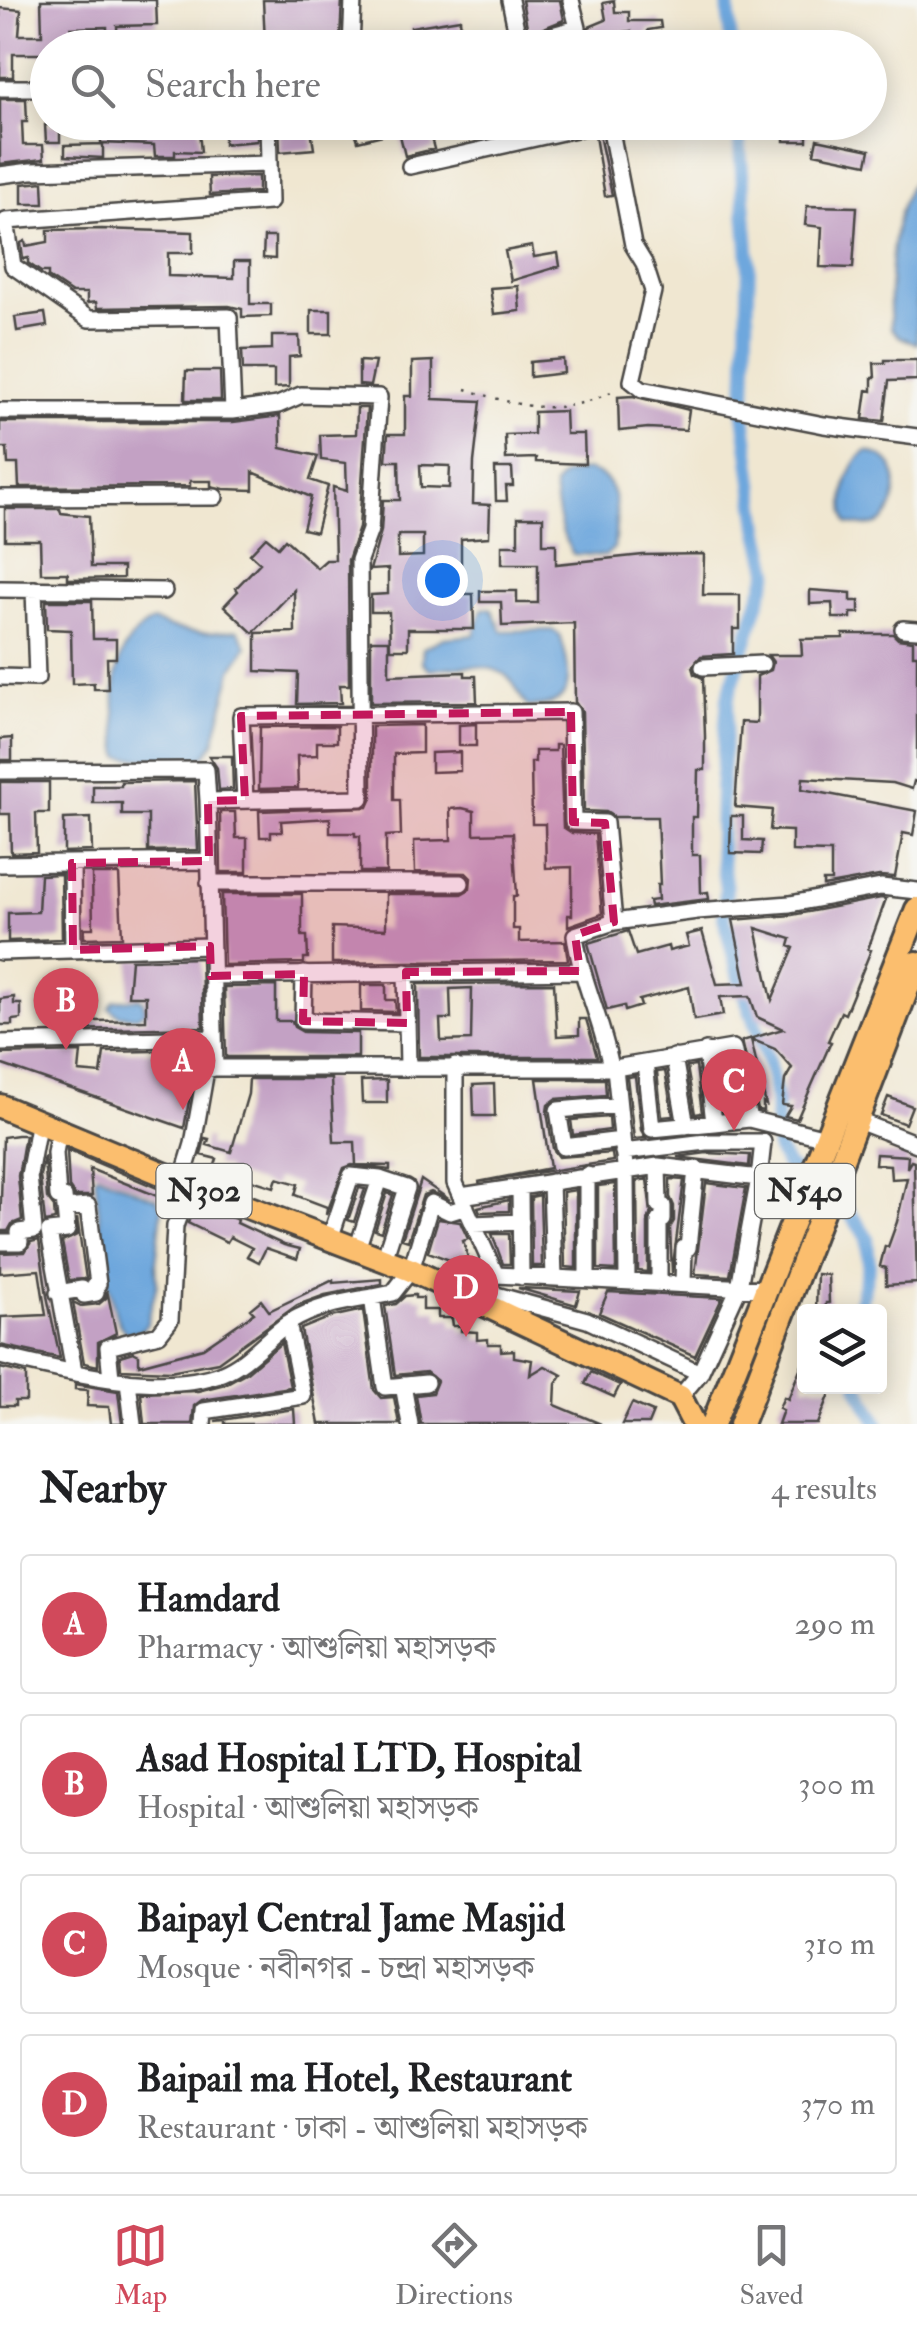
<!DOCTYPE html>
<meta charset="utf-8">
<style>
:root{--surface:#fff;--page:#f2f2f2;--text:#202124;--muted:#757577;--line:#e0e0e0;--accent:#d1495b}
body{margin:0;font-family:"IM FELL Double Pica","Noto Serif Bengali",serif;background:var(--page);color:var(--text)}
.controls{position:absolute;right:30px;bottom:30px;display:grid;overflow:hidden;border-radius:10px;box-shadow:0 5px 25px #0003}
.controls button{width:90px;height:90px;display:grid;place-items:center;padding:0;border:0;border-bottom:2px solid var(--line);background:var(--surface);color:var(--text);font:50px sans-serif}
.you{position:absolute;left:442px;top:580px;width:35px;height:35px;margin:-25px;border:8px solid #fff;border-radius:50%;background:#1a73e8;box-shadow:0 0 0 15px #1a73e833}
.badge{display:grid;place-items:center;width:65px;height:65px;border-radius:50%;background:var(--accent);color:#fff;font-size:32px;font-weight:700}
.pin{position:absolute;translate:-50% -82px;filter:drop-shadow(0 2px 5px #0008)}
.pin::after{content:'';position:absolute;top:52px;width:35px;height:30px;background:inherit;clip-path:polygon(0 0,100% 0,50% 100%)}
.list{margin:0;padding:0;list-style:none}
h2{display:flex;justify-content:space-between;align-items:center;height:130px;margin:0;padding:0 40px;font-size:42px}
h2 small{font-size:32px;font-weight:400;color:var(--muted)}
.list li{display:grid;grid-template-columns:65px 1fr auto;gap:30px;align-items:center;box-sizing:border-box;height:140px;margin:0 20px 20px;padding:0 20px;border:2px solid var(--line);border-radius:10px}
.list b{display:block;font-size:38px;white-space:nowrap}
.list p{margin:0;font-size:32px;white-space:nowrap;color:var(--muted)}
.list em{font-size:32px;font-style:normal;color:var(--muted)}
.icon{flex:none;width:55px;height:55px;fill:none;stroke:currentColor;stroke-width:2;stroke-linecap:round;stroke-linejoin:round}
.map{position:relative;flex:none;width:917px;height:1424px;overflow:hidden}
.search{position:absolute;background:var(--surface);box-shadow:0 5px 25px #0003;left:30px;right:30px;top:30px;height:110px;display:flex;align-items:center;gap:25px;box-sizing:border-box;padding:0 35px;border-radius:55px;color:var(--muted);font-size:38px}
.sheet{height:770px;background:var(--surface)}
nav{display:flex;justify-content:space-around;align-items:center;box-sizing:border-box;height:140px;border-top:2px solid var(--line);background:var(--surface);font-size:28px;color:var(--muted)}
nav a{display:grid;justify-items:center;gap:5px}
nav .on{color:var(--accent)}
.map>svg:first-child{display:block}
</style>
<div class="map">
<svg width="917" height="1424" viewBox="0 0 917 1424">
<rect width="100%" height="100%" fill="#f6f6f2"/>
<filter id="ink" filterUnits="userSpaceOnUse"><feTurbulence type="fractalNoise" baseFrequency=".01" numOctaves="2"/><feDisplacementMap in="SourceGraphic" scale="20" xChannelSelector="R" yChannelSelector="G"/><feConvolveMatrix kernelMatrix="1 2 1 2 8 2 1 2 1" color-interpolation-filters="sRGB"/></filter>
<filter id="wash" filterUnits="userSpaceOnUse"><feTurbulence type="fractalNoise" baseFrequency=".0048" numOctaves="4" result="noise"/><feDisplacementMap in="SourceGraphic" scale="40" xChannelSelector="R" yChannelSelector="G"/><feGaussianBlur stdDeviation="2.25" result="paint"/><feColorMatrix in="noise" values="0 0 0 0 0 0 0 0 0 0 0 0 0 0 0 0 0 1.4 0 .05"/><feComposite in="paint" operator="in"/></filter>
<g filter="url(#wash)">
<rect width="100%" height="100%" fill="#f0e7d1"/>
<path fill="#6ea7dd" stroke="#4c6984" stroke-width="2.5" d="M917,181V344L900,337L891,328C888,284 890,221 912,182Z
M867,451C875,453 884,457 889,462C901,476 896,513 881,522C871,528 859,525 848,524C839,503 847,463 867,451Z
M585,470C623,475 617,518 614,548L605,556L573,554C560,535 556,509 554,486L564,475Z
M491,608L502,631L552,630L560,635C572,672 578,710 527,706C520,698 516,686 510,679C493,661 451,666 430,670L422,662L423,648L444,638L474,635L482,609Z
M153,621C183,634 205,634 238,630L247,646L232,670L214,743L204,756L192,762L120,757C114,709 103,647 153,621Z
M139,998L143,1001L145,1011L137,1017L119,1015L109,1008L114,1001Z
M97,1174L157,1199L162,1209L156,1263L157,1284L147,1324L140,1331L127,1334C111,1319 115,1295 105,1276L95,1177Z"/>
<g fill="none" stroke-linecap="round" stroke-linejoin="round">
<path stroke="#6ea7dd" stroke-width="14" d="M728,0L731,48
M738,122L749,262L745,402
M744,414L759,528L769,570L728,697L721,786L720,848L726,889L724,917L740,982L768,1061L775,1094L778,1150L787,1166L846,1208L867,1237L869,1265L858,1312
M858,1386L878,1424"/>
</g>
<g id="blocks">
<path fill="#c3a1c4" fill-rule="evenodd" d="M41,0H156L157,25L117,26L118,48H107V27L71,28V48H48V54H13V77H0V8L21,10L19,35H42Z
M263,0H342L340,39L265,43Z
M522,0H560L564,20L544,28L541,37L543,48H531Z
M614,1L615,12H629V21H660L661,28L648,30V43L631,42V31L618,33L619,38L609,39L606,34L607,48H566L565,43L585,37L589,27L606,20L603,3Z
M460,19L463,48H439L437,34L412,38L411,27Z
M408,34L409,48H362L363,37Z
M0,99H26L27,122H22L23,145H43L44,159L0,164Z
M198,122L201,152L175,151V156H155L154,145L101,143V124Z
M241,122H257V141L224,144V124Z
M279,122H310L314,149L280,152Z
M352,122H427L434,149L405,156L399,131L358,141Z
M489,122H552V123L491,136Z
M784,122H807V141H784Z
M45,125H60V142H46Z
M599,135L612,195L605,196L595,136Z
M817,139L870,150L867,164L814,153Z
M103,144V158L65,156V145Z
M258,176V192L210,195L209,177Z
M43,182L44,204H22V184Z
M807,206L857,207L853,268L820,267L822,227L805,225Z
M102,229L193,232V253H168V276L234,278V261H250V304H271V316L242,317V309L229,306L97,308L96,302L87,303V293H72L48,277V272H41L28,263V258L23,259L21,243L25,241L26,246L48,242V230Z
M264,237H275V259L263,258Z
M532,246L534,257L558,253L560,266L511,281L505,251Z
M518,286L520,311L494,314L490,288Z
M311,310H331V334H311Z
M45,313L47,326L17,331L15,317Z
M272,336H299L300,356L289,357V387L274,388V370H243L242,350L272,349Z
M563,359L564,373L530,377V362Z
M885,360H917V380L889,381L884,421L863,419L867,390L872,391V378H875L874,363H885Z
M359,361L375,362L370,386L359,385Z
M433,361V399L481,401L474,462L473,504L490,505L489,537L461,539V571H449L450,594H473L474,629H408V649H390L389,612H371V595L388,594V569L370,570L381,531L383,500H400L399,461H386L388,434H405V396H412V362ZM420,465L450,466L449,488L421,487ZM398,535H423V556L398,557Z
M186,371H220L221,400H185Z
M633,396L689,410L686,430L648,428L619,431L618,397Z
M357,408H367L359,528L348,560L349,685H340L341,703L297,704L298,673L256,671V633L295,632L294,590L253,633L224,606L238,591L236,588L260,563L250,554L266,537L278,547L285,539L317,568L326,560H335L333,487L347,491L346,463L321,460L320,435L356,434Z
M565,411L566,434H584L585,464L536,462V458L506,459L505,435L534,434V412Z
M280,416L281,448L318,456L310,480L328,486L316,532L303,529L311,497L253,472V490L224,489L211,486V481H190V486L19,487L18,464H8L7,448H0V422H233Z
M495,468H512L513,486H506L507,501H496Z
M5,509H60L61,513L89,516L91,567H123V578L68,579V573H41L40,540H5Z
M518,517H543V544H556V564L643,555L704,554L703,595H740V629H733V654L701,656L692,667L694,674L703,678L705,736V770H698L697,817H692V855H700L701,893L708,892L709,899L650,906L649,901L658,900L657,885H660L657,817H614L606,812L584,811L582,712L575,702L574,623L502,626L501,602H480V591H517V603H538V564H502V545H518Z
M810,590L851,593V601H859V613H851V618H833L832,603L810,604Z
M46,601H92L93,639H116V658H107L108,689H94V683L72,684L71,630L47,629Z
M843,634H893L898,639L913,641V655H917V782L914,781L912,789L893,783L803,778L802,789L917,811L913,835L903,833L895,877L879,876L823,886V881H831V852L792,851V831L770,830L772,810L735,807L741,722L757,723V676L771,670L773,662L768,655H802L801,639L843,638Z
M371,640H389V675L465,672V676H476L477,702L371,703Z
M476,724V746H459V725Z
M422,725V753L394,754V800H400L401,835L386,836V872H360V836H355V833H330V818L281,821L282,832H271V837H260L259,811L368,807L372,798V726Z
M337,726V742H317V755L297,756L298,788L259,789L260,727Z
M12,738V760H0V739Z
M555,745H560L563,827L572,833L595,834L602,914L568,926V915H572V867L546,868L545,824H532L531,762H535V751H555Z
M460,752V771L431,772V753Z
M209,756H232L233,789L219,790L217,768Z
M195,781L198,850L148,851V815H122V803H93V786H121V782Z
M0,782H49V813H36L37,852L11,853L10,814H0Z
M462,808L474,811V834L513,833L517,896H513V929H519V942L565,941L568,960L332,963V927L386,929V894H461L470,889L471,878L466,873L415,872L414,841L451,840L450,809Z
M220,812H235L236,838H247V872H221Z
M731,816H743V840L762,841L761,854L730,853Z
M91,818L92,851L64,852V819Z
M61,874L62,939L8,941V913L38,912L40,875Z
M92,874H119L122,937L84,938V928H93Z
M222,894H302V936H307L308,958H304V963L224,965Z
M881,898L886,899L868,949L871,950L845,1014L841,1012L828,1041L831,1042L797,1119L785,1116L791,1106L782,1105L785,1080L792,1068L775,1049L751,1039L766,1105L763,1103V1111L758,1110L742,1041L783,1029L757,1017L750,996L720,997L723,1015L694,1020L689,987L639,1000L641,1006L625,1011L624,1006L607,1010L588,943L628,931L636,955L668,946L669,951L689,946L686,935L702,931L717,984L746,983L733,920L792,915ZM756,928L791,939L789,946L794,948L772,1000Z
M201,958L203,1027L66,1030V995H95V1021L146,1020V996H128L131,960Z
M554,983L557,1036L579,1035V1019H586L597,1057H419L418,984ZM472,988L471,1040L441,1041L440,1019H451L450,989Z
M361,985H386V1000H395L396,1012L361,1011Z
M276,986V1021H292L294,1027L303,1032L358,1033V1057H226L224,987Z
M14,997V1004H21V1019L12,1020V1025H0V999Z
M203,1050L204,1059L195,1068L184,1128L0,1064V1054L81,1052L79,1072L101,1074L104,1052Z
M724,1061L735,1109L724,1111L719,1062Z
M696,1066L702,1113L695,1114L687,1067Z
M665,1071L673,1116L662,1117L657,1072Z
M635,1076L641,1130L646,1138L634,1139L627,1077Z
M249,1079H331L334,1142H355L356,1165L390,1166V1170L352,1165L344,1168L326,1215L327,1207L295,1195L298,1184L277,1178L274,1187L226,1172L227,1168L215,1165L217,1159L201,1155L205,1138L209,1139L207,1145L231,1152L248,1094Z
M537,1079H605L606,1095L556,1099L548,1105L547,1112L553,1149L559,1157L612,1153L613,1161L478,1182L550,1168Z
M387,1080V1103H362L361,1081Z
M494,1084L495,1116H474L473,1085Z
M888,1097L912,1106L905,1124L881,1115Z
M609,1117L610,1130L573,1135L571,1120Z
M17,1135H25L18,1176L22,1220L12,1224L8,1231H0L3,1137Z
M67,1150L174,1195L172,1202L90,1169L92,1196H75L69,1187Z
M707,1153L750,1155L749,1166L677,1157Z
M876,1154L908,1156L907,1168L911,1161L914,1162L917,1283L886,1285V1268L880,1266L885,1246L888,1247L897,1222L907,1178L891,1179L890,1165L875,1164Z
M44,1156L47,1198L54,1207L55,1220L45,1222L40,1176Z
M647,1179L651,1213L648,1220V1272L638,1271L637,1181Z
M670,1179L684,1180L672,1273L670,1228L674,1221V1206L670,1197Z
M421,1180L450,1200L431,1192L423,1195L408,1241L402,1239Z
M706,1183L746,1188L730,1276L695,1274Z
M615,1184L616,1270L598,1269V1186Z
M359,1188L365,1189L354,1222L348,1220Z
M576,1190V1268L565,1267L563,1192Z
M387,1193L393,1195L381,1232L375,1230Z
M540,1195L542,1266H532L531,1197Z
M509,1200V1211L480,1212L478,1207Z
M195,1203L233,1218L238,1220L237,1223L284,1245L300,1249L297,1259L266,1248L259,1262L247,1256L252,1248L230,1237L227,1242L188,1223Z
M77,1218L86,1279L69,1280L62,1242L77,1235Z
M438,1219L460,1222L468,1239L463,1241L471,1268L428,1252Z
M492,1234H509L510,1264H503Z
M39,1240L47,1296L60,1358L0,1345L1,1317L46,1315L39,1270L0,1273V1253L25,1252L31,1242Z
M817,1274L828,1275L829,1303H826L825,1312H816Z
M382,1279V1284L325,1295L297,1305L218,1362L170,1371L121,1369L120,1356L133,1352L139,1355V1365L203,1348L254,1313L250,1309L261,1300L269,1311L333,1280V1283Z
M518,1288H520L580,1291L576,1305Z
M107,1290L116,1333L98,1342V1366L84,1363L73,1302L81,1306L99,1304L106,1298Z
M608,1292L722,1298L695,1356L599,1313Z
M415,1295V1298H423V1310H438V1318H452L453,1326H461V1331L477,1332V1340L488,1339V1344H501V1351L514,1350V1357L532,1360L530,1375L545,1366L562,1375L556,1384L555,1405L601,1424H421L416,1395L432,1393L437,1381L426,1372L395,1375L385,1306L396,1304L405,1296Z
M363,1310L374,1390L381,1398L394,1397L399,1424H319L301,1329L331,1317Z
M281,1343L290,1387L202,1400L194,1406L192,1424H144L141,1393L198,1391L225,1384L247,1372Z
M804,1359V1386H833L818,1424H778L783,1410L779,1408L784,1397L788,1399Z
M0,1368L26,1374V1401H15V1406H0Z
M591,1372L620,1385L614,1397L585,1384Z
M75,1384L118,1391L122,1424H111L109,1407L87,1406L88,1390L75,1389Z
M632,1403L653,1412L648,1424H622Z
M294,1409L295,1424H225V1420L215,1421Z"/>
</g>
</g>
<g filter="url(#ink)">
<use href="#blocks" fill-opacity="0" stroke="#494744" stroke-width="2.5"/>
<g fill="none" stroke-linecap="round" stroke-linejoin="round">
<defs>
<path id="minor" d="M510,0L520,48
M351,48L353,0
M555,48L552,35L578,28L571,0
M0,88H48
M410,166L603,123L611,131L633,245L644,263L653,291L632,381L642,389L824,425L917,437
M0,175L31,171L269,164
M0,411H233L229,317L89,319L13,266L6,221L270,202L268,122
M0,498L215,497
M0,589L164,591
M903,629L917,630
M703,667L762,664
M0,677L37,678L34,589
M0,771L206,770L208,801L361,798L359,560L370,530L379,397L301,395L278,405L233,411
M245,800L241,716L571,712L573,822L605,823L614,922L575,935C581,981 603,1022 611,1068
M208,801L215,1068H615L733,1048L749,1119
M72,863L73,950
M0,864L209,861
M209,883H461
M614,922L697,911L790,904L881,887L917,891
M0,952L210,946
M406,972L408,1066
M304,974L303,1021L407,1023
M211,976L580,971
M0,1043L214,1038
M706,1051L714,1123L749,1119L826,1138
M674,1057L686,1126
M645,1063L652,1129L714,1123
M455,1066V1183L496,1275
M615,1068L626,1176L627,1281
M618,1105L558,1110L564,1147L622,1140
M856,1120L917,1144
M59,1129L55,1153L58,1197H64L67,1230L49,1232L74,1371
M623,1152L706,1142H763L759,1178
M658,1166L659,1205L663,1206V1220H659V1282
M587,1175V1279
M182,1181L193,1144L206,1070L215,1068
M551,1182L554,1278
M520,1189L521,1277
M461,1196L658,1166L759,1178L739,1287L700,1373
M473,1224L521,1222
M330,1239L351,1176L380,1179
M0,1242H20L19,1232L34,1230L29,1175L39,1120
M357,1249L380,1179L407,1188L384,1259
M683,1284L684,1248H688L696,1169
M58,1293L82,1289L84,1295L96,1293L95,1285L98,1284L88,1206L65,1208
M489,1293L587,1320L700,1373L680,1397
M372,1297L385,1387L426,1383
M485,1303L492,1276L496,1275L767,1289
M0,1356C63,1371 160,1397 222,1373C249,1362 266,1338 290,1322C323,1302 357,1301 393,1293L411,1270L431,1203L450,1212L466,1207
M111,1378L108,1347L159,1334L170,1320L175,1226L190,1185
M128,1381L133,1424
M403,1385L410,1424
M203,1424L204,1411L303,1396L288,1323"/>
<path id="highway" d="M0,1106L190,1185L411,1270L680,1397L694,1424
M713,1424L917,909
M741,1424L917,963"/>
</defs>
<use href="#minor" stroke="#494744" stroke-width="20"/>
<use href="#highway" stroke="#494744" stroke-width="28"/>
<path stroke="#494744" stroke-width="2.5" stroke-dasharray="2.5 8" stroke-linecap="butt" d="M466,389C524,408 561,418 617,389"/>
<use href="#minor" stroke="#fff" stroke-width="15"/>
<use href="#highway" stroke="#fbbe6e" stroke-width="22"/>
</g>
</g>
<path fill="#c2185b" fill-opacity="0.2" stroke="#c2185b" stroke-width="8" stroke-dasharray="20 12" stroke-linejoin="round" d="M571,712L573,822L605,823L614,922L575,935L580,971L406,972L407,1023L303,1021L304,974L211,976L210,946L73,950L72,863L209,861L208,801L245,800L241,716Z"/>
<g text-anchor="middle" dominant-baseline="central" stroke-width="9" stroke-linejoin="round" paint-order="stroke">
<g fill="#f6f6f2" stroke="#686867" stroke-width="2.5">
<rect x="156.5" y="1164" width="95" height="54" rx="8"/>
<rect x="755" y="1164" width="100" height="54" rx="8"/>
</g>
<g font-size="32" font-weight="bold" fill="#2b2b2b">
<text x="204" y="1191">N302</text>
<text x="805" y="1191">N540</text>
</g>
</g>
</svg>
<div class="controls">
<button><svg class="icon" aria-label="layers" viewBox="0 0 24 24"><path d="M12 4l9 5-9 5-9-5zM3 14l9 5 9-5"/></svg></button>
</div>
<div class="you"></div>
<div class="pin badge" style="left:183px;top:1110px">A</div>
<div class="pin badge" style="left:66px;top:1050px">B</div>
<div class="pin badge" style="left:734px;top:1131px">C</div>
<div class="pin badge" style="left:466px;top:1337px">D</div>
<div class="search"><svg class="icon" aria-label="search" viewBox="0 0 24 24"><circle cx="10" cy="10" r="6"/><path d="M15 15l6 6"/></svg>Search here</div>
</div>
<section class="sheet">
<h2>Nearby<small>4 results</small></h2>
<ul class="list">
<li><span class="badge">A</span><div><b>Hamdard</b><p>Pharmacy · আশুলিয়া মহাসড়ক</p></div><em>290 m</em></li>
<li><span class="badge">B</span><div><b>Asad Hospital LTD, Hospital</b><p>Hospital · আশুলিয়া মহাসড়ক</p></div><em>300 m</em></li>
<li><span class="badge">C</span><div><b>Baipayl Central Jame Masjid</b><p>Mosque · নবীনগর - চন্দ্রা মহাসড়ক</p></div><em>310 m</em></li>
<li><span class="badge">D</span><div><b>Baipail ma Hotel, Restaurant</b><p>Restaurant · ঢাকা - আশুলিয়া মহাসড়ক</p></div><em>370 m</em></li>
</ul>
</section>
<nav>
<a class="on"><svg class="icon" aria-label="map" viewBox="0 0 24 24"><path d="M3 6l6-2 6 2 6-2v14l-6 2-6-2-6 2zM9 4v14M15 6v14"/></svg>Map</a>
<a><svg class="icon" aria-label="directions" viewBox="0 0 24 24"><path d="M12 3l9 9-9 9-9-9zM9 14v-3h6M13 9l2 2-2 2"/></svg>Directions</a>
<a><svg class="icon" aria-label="saved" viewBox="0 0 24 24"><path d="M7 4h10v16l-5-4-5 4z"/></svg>Saved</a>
</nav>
